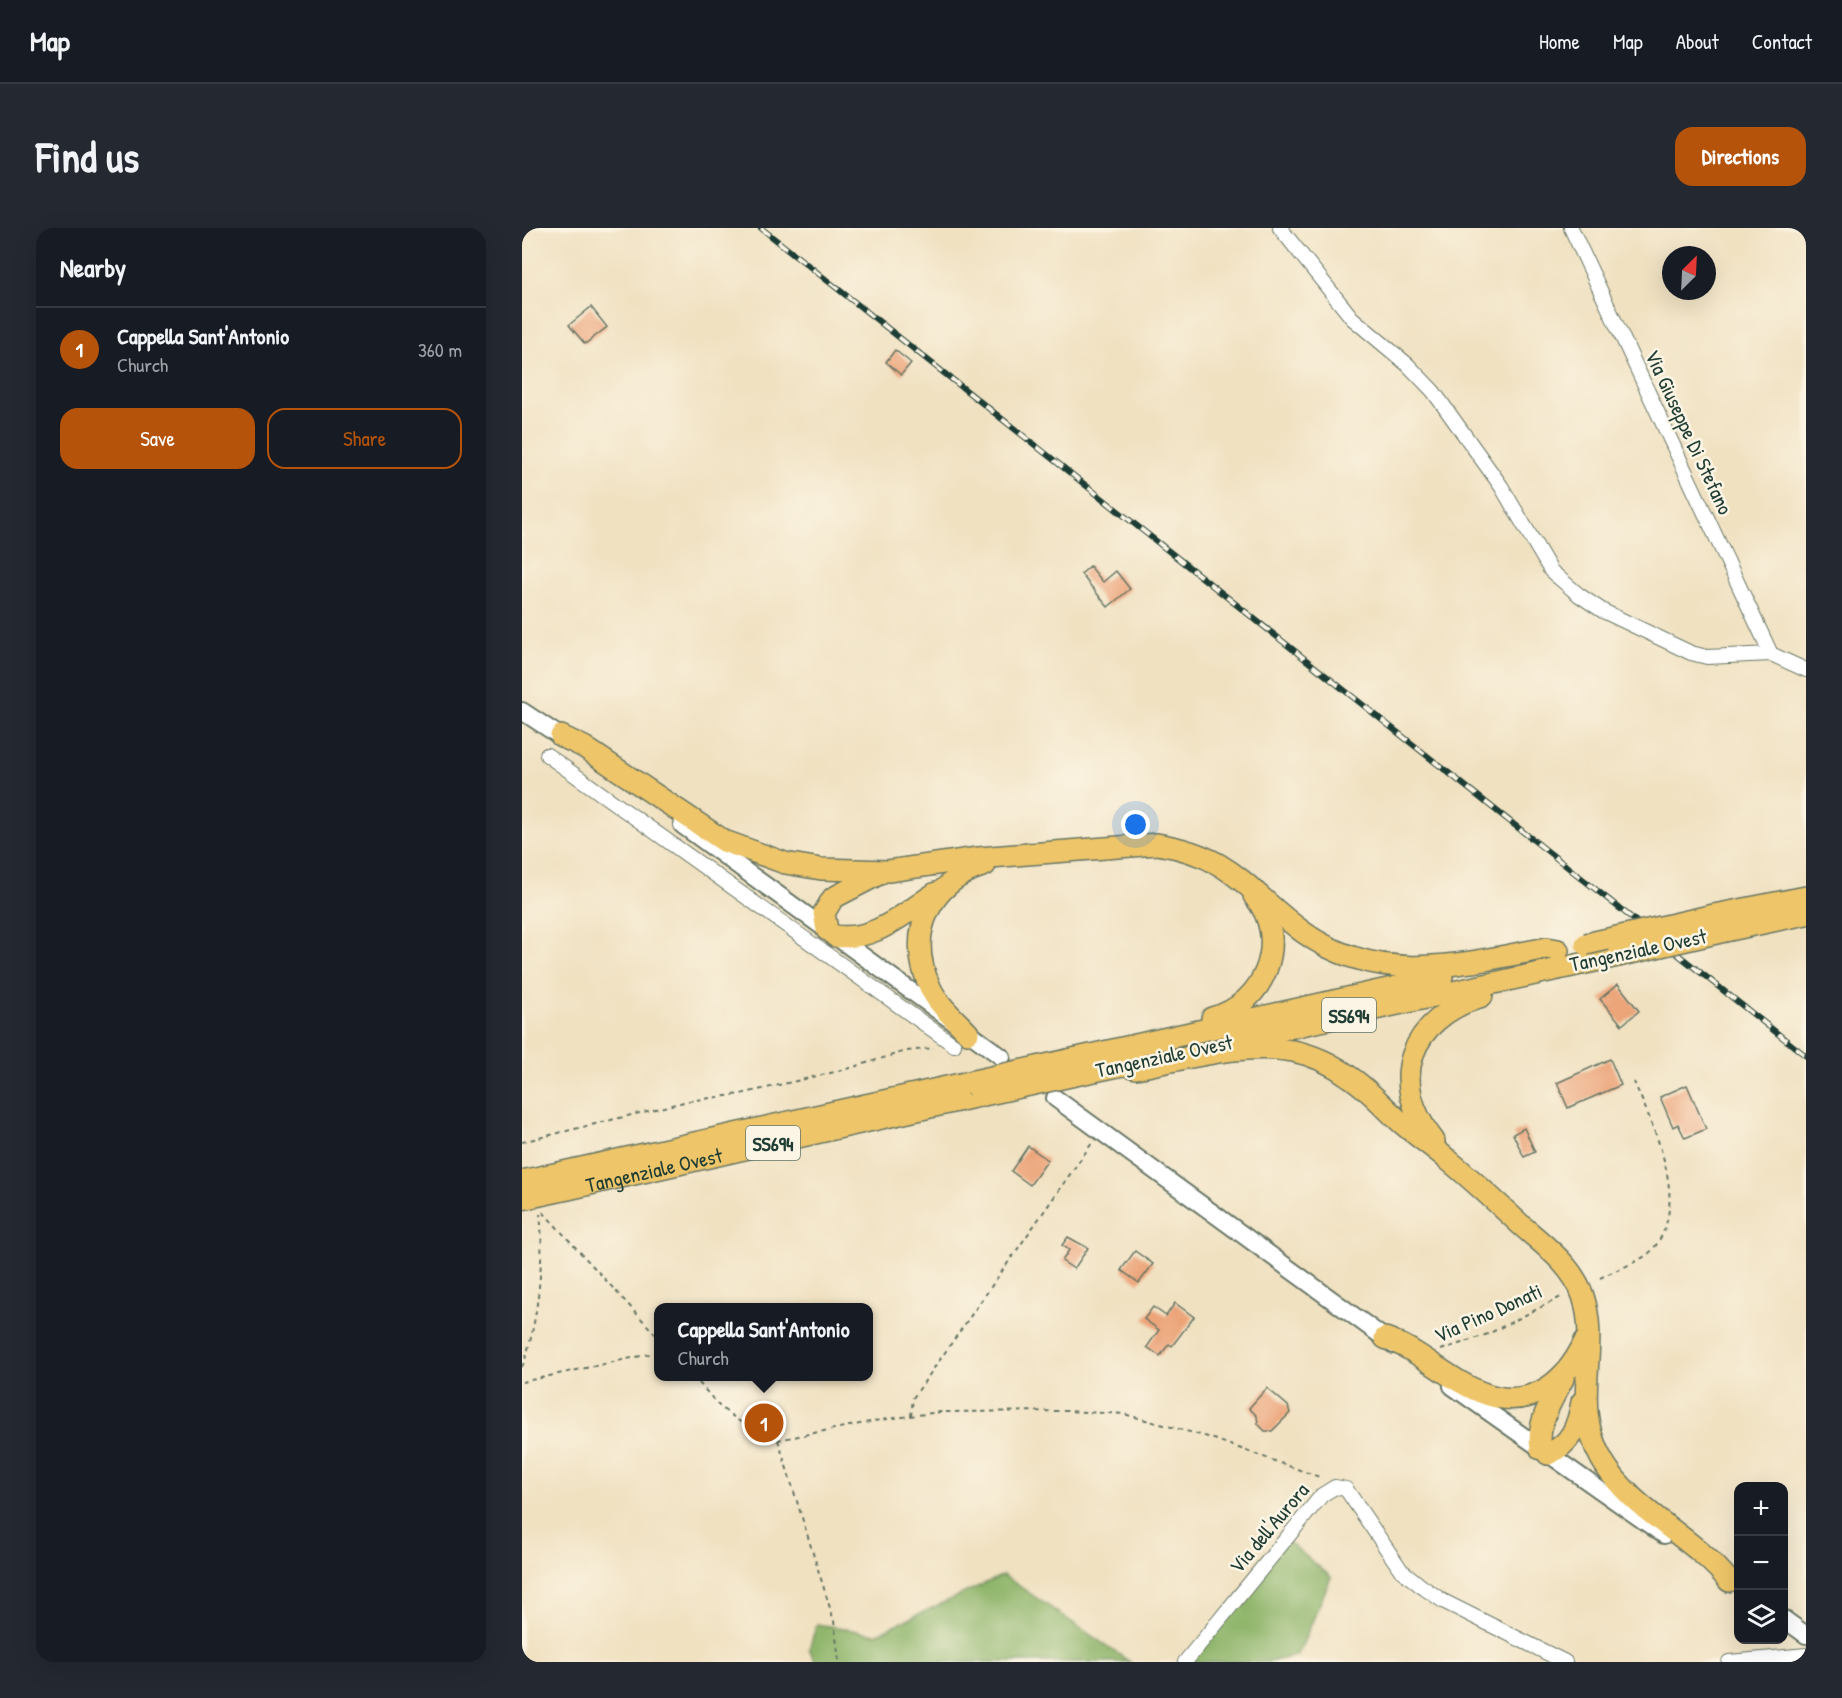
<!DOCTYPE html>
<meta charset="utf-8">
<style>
:root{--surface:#171b24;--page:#242831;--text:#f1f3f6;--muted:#9ea1a6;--line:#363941;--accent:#b45309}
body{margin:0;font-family:"Patrick Hand",sans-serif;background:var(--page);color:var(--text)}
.controls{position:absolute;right:18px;bottom:18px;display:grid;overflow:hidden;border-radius:12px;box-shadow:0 6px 24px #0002}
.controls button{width:54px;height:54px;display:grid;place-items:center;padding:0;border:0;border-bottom:2px solid var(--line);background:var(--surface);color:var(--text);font:30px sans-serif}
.compass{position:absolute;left:1140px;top:18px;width:54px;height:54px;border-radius:50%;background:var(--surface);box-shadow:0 6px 24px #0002;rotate:24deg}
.you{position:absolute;left:614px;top:597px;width:21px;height:21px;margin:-15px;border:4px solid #fff;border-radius:50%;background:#1a73e8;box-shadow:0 0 0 9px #1a73e833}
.badge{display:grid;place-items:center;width:39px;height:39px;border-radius:50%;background:var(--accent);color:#fff;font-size:20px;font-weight:700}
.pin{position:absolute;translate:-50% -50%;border:3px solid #fff;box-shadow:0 2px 6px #0006}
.popup{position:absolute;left:132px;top:1075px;width:219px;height:78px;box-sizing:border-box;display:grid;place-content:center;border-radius:12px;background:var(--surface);filter:drop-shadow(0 2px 4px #0005);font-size:20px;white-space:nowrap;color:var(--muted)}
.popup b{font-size:22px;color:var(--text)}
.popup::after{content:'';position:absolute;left:50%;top:100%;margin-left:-12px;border:12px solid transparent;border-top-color:var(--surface)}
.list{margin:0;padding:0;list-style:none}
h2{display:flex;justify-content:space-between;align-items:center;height:78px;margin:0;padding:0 24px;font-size:26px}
h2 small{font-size:20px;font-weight:400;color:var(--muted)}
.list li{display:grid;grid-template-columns:39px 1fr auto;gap:18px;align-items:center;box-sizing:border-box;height:84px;padding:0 24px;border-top:2px solid var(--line)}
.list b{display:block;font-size:22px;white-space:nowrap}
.list p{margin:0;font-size:20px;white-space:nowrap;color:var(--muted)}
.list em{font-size:20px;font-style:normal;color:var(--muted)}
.actions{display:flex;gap:12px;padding:18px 24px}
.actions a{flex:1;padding:14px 0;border:2px solid var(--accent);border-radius:18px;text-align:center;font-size:21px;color:var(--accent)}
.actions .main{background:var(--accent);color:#fff}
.icon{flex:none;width:33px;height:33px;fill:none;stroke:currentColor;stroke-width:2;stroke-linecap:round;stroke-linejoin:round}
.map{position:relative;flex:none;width:1284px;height:1434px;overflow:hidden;border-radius:18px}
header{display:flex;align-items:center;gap:36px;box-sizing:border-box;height:84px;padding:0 30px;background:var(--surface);border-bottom:2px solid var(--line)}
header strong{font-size:28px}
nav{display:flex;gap:33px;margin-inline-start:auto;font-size:21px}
.intro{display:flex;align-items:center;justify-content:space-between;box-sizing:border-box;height:144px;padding:0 36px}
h1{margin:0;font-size:42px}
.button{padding:15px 27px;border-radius:18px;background:var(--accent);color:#fff;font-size:21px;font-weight:700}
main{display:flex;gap:36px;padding:0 36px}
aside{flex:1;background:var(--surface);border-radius:18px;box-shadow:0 6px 24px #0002}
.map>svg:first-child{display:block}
</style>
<header>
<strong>Map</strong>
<nav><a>Home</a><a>Map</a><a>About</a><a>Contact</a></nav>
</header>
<div class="intro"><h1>Find us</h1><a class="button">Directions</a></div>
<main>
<aside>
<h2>Nearby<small></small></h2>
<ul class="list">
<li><span class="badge">1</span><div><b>Cappella Sant'Antonio</b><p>Church</p></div><em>360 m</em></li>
</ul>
<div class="actions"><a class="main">Save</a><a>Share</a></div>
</aside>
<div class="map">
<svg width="1284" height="1434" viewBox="0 0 1284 1434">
<rect width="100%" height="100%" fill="#fcf5e5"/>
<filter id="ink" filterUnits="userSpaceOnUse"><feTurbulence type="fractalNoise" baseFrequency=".0167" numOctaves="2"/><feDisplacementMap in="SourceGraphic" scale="12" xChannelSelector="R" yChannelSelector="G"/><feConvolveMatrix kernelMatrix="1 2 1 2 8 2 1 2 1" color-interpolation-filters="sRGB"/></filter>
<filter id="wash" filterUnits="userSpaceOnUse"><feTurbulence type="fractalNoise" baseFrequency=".008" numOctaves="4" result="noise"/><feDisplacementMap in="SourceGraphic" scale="24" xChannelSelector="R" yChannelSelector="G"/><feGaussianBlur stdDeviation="1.35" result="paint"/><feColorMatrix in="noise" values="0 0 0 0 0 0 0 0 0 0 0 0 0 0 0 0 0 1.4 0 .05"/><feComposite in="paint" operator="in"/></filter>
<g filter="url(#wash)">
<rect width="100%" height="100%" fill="#f0e1c1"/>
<path fill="#90b66c" stroke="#587a50" stroke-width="1.5" d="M763,1311L809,1349L776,1427L747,1434H663Z
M481,1347L608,1434H294L287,1421L295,1396L354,1406Z"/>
<g id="blocks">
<path fill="#eca479" d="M69,79L85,99L63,116L47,97Z
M373,122L389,135L379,147L364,134Z
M568,338L581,354L594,343L608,361L586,379L559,346Z
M1096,756L1117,783L1100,797L1078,771Z
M1088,831L1099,857L1046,880L1035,855Z
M1165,857L1184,901L1163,910L1156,896L1151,899L1138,869Z
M1002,900L1013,924L1002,929L991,906Z
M506,918L526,932L508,957L489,943Z
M546,1009L566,1020L552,1041L540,1033L547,1022L540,1017Z
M613,1023L631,1036L617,1055L599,1042Z
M653,1075L672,1089L650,1118L647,1116L638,1128L625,1119L637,1102L622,1091L631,1079L644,1088Z
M745,1160L766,1178L768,1185L750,1203H743L736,1196L735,1188L727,1180Z"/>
</g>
</g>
<g filter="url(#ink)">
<use href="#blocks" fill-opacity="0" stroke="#687665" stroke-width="1.5"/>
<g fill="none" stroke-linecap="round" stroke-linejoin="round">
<defs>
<path id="minor" d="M758,0L830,90L886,137L911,163L979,258L1029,343L1057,367L1081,383L1169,425L1185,429L1249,426L1284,442
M1049,0L1249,426
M25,527L432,817
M663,1434L800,1267L813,1259L824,1261L879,1342L899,1358L921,1373L1043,1434
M1207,1434L1284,1427"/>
<path id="tertiary" d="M0,483L47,514
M160,597L480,829
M533,870L872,1117
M930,1158L1142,1307
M1262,1391L1284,1407"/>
<g id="trunk">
<path d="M39,508L62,519L202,613L263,635L299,641L366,643L456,630L635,616C711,628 725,663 781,704C857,759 941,736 1025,720L1036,722"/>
<path d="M1192,687L1284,669"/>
<path d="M305,702L302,685L311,670L357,646"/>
<path d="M1203,703L1284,686"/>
<path d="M313,708C353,714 382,685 414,665"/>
<path d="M690,790C743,777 769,711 732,668"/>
<path d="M446,805C433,791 416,777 408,759C383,705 408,654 463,637"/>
<path d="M711,812L1096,728"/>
<path d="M546,832L920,749"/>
<path d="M603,837L614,840C664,831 720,814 771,823C791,827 812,837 828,849C848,862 864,882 882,897C896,909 911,919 925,931C951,952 975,975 999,997C1022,1017 1051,1038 1061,1068C1079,1123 1047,1174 1080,1232C1110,1284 1170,1307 1207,1353"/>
<path d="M558,846L616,834"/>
<path d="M912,913C864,852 888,791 960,768"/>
<path d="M37,945L443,855"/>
<path id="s1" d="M46,961L457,868"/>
<path d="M863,1110C914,1127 959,1191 1018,1164C1040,1153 1053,1135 1063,1113"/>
<path d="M1019,1221C1014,1195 1030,1172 1041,1151"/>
<path d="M1026,1226C1049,1216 1056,1198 1060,1174"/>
</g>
</defs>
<use href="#minor" stroke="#687665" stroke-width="16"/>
<use href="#tertiary" stroke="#687665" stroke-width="20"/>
<use href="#trunk" stroke="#687665" stroke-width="24"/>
<path stroke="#687665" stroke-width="2" stroke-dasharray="4.5 4.5" stroke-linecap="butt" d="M0,914L166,873L219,866L325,841L384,823L412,820
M21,984L137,1110
M1078,1050C1091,1043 1123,1032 1131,1021C1169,975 1132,900 1112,854
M919,1122L966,1106L1041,1068
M0,1139C15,1104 23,1024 18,986
M171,1148L198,1179L232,1204L256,1212L358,1192L418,1184L547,1183L602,1186L686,1209L800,1250
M0,1154L137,1124
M389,1188L391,1170L570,915
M256,1212L312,1393L317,1434"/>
<use href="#minor" stroke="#fff" stroke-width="14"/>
<use href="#tertiary" stroke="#fff" stroke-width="16"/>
<use href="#trunk" stroke="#eec569" stroke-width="21"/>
<defs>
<path id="rail" d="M239,0L1284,828"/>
</defs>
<use href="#rail" stroke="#1f3d34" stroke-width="6"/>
<use href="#rail" stroke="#fcf5e5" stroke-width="4" stroke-dasharray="11" stroke-linecap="butt"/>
<defs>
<path id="trunk-bridge" d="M1064,716L1192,687
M1096,728L1203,703
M443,855L546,832
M457,868L558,846
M0,953L37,945
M0,971L46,961"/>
</defs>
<use href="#trunk-bridge" stroke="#687665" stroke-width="24" stroke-linecap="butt"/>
<use href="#trunk-bridge" stroke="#eec569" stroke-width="21"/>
</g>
</g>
<g text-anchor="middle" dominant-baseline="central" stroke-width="5" stroke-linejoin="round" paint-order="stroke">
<g fill="#fcf5e5" stroke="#617469" stroke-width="1.5">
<rect x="800" y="770" width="54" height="34" rx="4.5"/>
<rect x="224" y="898" width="54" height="34" rx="4.5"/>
</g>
<g font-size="20" font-weight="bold" fill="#1f3d34">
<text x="827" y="787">SS694</text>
<text x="251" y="915">SS694</text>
</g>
<g font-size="21" fill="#1f3d34" stroke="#fcf5e5">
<text transform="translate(1167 204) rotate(65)">Via Giuseppe Di Stefano</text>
<text transform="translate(1116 722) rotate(-12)">Tangenziale Ovest</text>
<text transform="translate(642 828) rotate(-12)">Tangenziale Ovest</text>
<text stroke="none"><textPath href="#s1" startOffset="88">Tangenziale Ovest</textPath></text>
<text transform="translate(966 1085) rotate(-24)">Via Pino Donati</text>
<text transform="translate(747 1300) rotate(-50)">Via dell'Aurora</text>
</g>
</g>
</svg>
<div class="controls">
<button>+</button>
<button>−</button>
<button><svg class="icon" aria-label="layers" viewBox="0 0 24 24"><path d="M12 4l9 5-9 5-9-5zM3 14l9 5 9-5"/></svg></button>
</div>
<svg class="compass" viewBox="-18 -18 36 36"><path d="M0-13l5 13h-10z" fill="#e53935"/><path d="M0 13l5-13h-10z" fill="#9ea1a6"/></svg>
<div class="you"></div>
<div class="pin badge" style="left:242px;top:1195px">1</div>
<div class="popup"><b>Cappella Sant'Antonio</b>Church</div>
</div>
</main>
